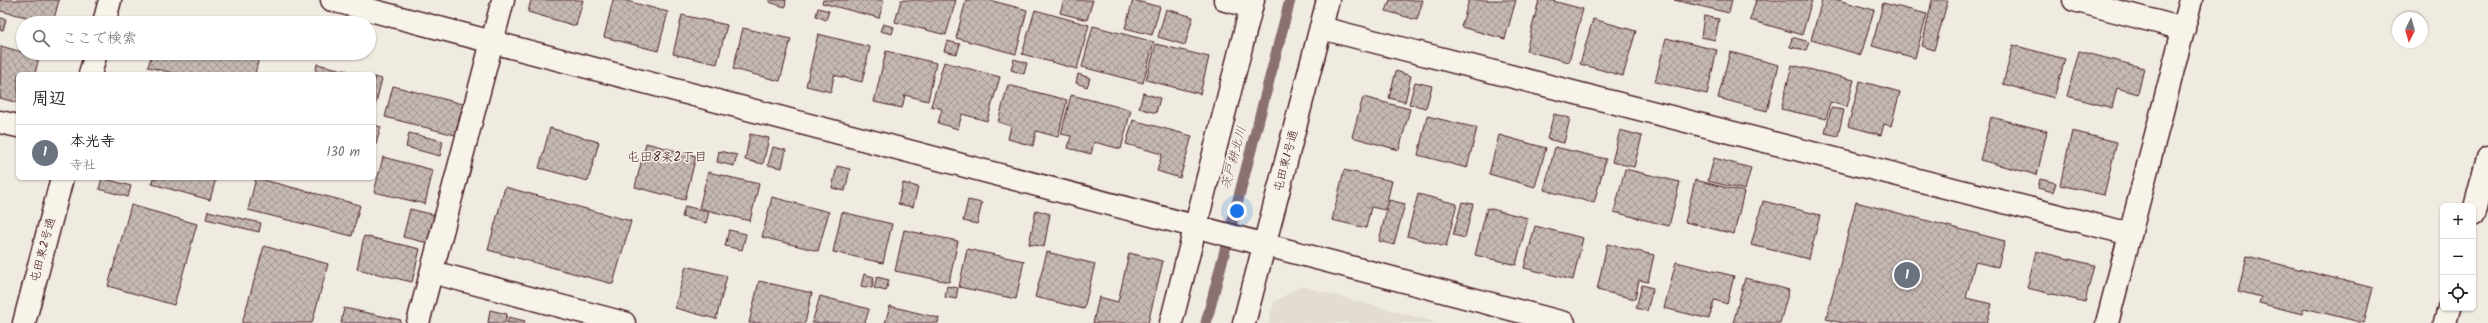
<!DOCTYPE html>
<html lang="ja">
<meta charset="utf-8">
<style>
:root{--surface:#fff;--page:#f2f2f2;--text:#202124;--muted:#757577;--line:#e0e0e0;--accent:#db2777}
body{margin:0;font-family:Kalam,"Klee One",sans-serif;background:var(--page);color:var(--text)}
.controls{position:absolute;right:12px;bottom:12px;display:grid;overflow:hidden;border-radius:6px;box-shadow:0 1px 3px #0004}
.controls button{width:36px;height:36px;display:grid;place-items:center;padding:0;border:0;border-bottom:1px solid var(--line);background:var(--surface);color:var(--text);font:20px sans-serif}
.compass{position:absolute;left:2392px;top:12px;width:36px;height:36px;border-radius:50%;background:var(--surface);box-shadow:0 1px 3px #0004;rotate:185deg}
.you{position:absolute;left:1237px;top:211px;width:14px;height:14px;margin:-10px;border:3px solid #fff;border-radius:50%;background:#1a73e8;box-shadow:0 0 0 6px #1a73e833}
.badge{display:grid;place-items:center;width:26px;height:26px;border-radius:50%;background:var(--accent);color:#fff;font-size:13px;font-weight:700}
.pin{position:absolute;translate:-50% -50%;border:2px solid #fff;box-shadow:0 1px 4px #0006}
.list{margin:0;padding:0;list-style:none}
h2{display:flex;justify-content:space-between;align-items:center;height:52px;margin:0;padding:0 16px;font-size:17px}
h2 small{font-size:13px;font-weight:400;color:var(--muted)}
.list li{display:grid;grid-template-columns:26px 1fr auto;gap:12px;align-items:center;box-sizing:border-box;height:56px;padding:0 16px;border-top:1px solid var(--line)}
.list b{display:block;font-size:15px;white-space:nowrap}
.list p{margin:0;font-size:13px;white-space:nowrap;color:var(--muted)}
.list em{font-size:13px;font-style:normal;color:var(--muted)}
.icon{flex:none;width:22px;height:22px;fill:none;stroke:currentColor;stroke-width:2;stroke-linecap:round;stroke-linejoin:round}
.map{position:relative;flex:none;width:2488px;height:323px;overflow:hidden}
.search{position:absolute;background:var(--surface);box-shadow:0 1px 3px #0004;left:16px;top:16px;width:360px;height:44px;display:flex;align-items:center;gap:10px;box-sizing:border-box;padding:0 14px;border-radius:22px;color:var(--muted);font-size:15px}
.panel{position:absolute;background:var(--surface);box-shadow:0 1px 3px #0004;left:16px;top:72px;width:360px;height:108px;border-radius:6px}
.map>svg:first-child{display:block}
</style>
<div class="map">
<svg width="2488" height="323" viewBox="0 0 2488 323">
<defs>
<pattern id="building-cross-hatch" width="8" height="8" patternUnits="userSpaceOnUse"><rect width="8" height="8" fill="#c6b8b3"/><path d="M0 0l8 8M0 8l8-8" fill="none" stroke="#a39592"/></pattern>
</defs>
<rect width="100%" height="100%" fill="#f0ebe0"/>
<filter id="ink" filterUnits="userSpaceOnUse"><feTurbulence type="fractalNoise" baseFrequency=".025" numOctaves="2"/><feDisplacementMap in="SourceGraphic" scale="8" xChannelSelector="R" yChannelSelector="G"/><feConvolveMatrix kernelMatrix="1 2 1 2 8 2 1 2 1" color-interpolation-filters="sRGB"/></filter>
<g filter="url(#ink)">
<path fill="#e3dcd2" d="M1301,286L1439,323H1268L1274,302Z"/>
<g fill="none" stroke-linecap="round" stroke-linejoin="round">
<path stroke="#8b6f72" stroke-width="11" d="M1206,323L1290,0"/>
</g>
<path fill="url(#building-cross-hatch)" stroke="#4a1f2b" d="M0,0H59L53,23L0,11Z
M531,0H583L576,26L528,12Z
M613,0H623L668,12L658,51L604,37Z
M770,0H786L785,7L769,2Z
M823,0H884L879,18L822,3Z
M901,0H956L946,35L895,22Z
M966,0H989L1027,10L1016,54L956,38Z
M1064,0H1093L1087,20L1060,13Z
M1133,0L1160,7L1152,35L1125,28Z
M1390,0H1423L1417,20L1386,11Z
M1469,0H1516L1505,39L1461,27Z
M1539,0H1549L1583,9L1569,62L1526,51Z
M1674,0H1732L1729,13Z
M1756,0H1812L1802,35L1750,20Z
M1822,0H1838L1874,10L1861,55L1811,40Z
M1932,0H1948L1934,50L1922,46Z
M1883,3L1927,14L1915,58L1872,46Z
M818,8L829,11L826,20L816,16Z
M1166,9L1193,17L1185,45L1158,37Z
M1035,10L1089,25L1077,69L1022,54Z
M682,15L727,25L717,64L673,54Z
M1704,16L1719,19L1715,40L1701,37Z
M0,18L6,19L3,30H0Z
M1593,19L1636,31L1623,76L1580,64Z
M160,20L173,23H159Z
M883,24L894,27L892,34L880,31Z
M1093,26L1154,42L1143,83L1082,67Z
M743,28L791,39L780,81L733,69Z
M818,34L870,47L862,82L834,75L831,92L806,86Z
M1792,37L1809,42L1806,50L1790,47Z
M1666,38L1717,50L1707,94L1655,82Z
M947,41L960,44L957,54L944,51Z
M1156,44L1209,57L1200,94L1146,80Z
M2013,45L2065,59L2054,98L2003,84Z
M1,46L39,57L35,74H18V103L0,98Z
M886,51L936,63L928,101L905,95L902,108L874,102Z
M2079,51L2144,68L2138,94L2117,88L2112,108L2067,96Z
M1730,52L1779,65L1767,111L1718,98Z
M152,53H260L255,74H177L148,67Z
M1014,59L1027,63L1024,74L1011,70Z
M944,62L1000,77L987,121L962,114L958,129L938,123L942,109L931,106Z
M317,64L361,74H315Z
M1792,65L1854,80L1847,107L1830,102L1826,119L1781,109Z
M1396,71L1411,76L1405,102L1389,98Z
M1078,74L1090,78L1087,87L1076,83Z
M374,77L382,79L374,110Z
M1860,81L1900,92L1891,126L1884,124L1881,135L1848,126Z
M1415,82L1432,86L1426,108L1409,104Z
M1008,85L1067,100L1058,137L1036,131L1033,146L1008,139L1011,126L998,122Z
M393,86L463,104L455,135L385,117Z
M1143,93L1160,98L1156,113L1139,108Z
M1071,95L1131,110L1121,149L1094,142L1091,154L1068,148L1071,136L1061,134Z
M1363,97L1410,109L1399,150L1352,137Z
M1831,108L1844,110L1838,136L1825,133Z
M1554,114L1570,118L1564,143L1547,139Z
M1427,116L1477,128L1467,168L1418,155Z
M1991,117L2047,131L2037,175L1980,160Z
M1133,120L1192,136L1180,178L1157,171L1162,154L1126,144Z
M374,125L381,127L374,151Z
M550,128L599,142L588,181L539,168Z
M1620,130L1642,136L1634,167L1612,162Z
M2072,131L2117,142L2104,195L2060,185Z
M409,133L443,141L440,156L406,147Z
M750,134L769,138L763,164L745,160Z
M1499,135L1546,148L1535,187L1489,174Z
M646,143L696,156L685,200L635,187Z
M773,147L786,150L782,168L768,165Z
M1555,147L1606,159L1594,203L1544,190Z
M719,151L737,155L734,166L717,162Z
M383,157L433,170L425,204L374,192Z
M1714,158L1751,168L1745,190L1708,181Z
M837,166L850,169L845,191L832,188Z
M1625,169L1680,182L1669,226L1614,212Z
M1344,170L1392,181L1385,210L1371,207L1366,228L1332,220Z
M708,172L759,184L750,221L699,208Z
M102,178L131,186L128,197L99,189Z
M153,178H216L210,200L152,184Z
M256,178L360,205L352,236L248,210Z
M2040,179L2056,183L2053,192L2038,188Z
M1695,180L1744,192L1734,234L1685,222Z
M903,183L918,187L913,207L898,204Z
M505,187L631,221L613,284L488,250Z
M1418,194L1457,204L1446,247L1407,236Z
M772,197L829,212L818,251L762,237Z
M968,200L982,203L977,224L963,221Z
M1389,200L1405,204L1394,245L1379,241Z
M1763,201L1820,215L1809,259L1751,245Z
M1462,202L1473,204L1465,238L1453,235Z
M1856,202L2005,241L1998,267L1975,262L1966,298L1992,304L1987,323H1843L1826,319Z
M131,205L197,224L174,305L108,286Z
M685,206L709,212L706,223L682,217Z
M1487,208L1528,218L1516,265L1475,255Z
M410,209L439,216L432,244L403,237Z
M1036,210L1050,214L1044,247L1029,244Z
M208,211L261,223L259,232L206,219Z
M842,212L892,224L883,263L833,252Z
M1535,226L1583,238L1573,280L1524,268Z
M729,230L746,234L742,250L725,246Z
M904,230L958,241L949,282L895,271Z
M364,236L420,249L412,282L357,269Z
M1607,244L1654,255L1648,282L1639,280L1635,299L1597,290Z
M264,246L328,264L312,323H242Z
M967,249L1024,261L1016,299L959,287Z
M2036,251L2094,265L2085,302L2027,288Z
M1047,252L1095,264L1084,309L1035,297Z
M1129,253L1163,261L1148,323H1093L1099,297L1118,302Z
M2247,256L2373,288L2364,323L2304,308L2302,314L2259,303L2261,297L2238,291Z
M1676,262L1734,276L1727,304L1714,300L1709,319L1664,308Z
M686,266L727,276L716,319L675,308Z
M864,274L874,277L872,288L861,286Z
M877,277L889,280L886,291L874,288Z
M1745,278L1789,290L1780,323H1733Z
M759,281L812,293L805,323H749Z
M1642,285L1653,288L1647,311L1636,308Z
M947,286L958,288L956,299L945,297Z
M820,296L869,309L865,323H812Z
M890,306L939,318L938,323H885Z
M344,308L401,320L400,323H341Z
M490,310L507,314L505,323H488Z
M509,317L525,321L524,323H507Z"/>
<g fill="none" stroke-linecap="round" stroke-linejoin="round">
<defs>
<path id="street" d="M332,0L1564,323
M1225,0L1251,7
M2074,0L2184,29
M104,23L110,0
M1321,28L2130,234
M90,74L96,53
M0,122L18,126
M432,272L624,323
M24,323L62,178
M418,323L503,0
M2107,323L2191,0"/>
<path id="secondary" d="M1171,323L1253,0
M1244,323L1328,0"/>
<path id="primary" d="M2473,215L2488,158
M2445,323L2449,308"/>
</defs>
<use href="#street" stroke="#4a1f2b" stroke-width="25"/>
<use href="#secondary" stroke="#4a1f2b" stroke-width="25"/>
<use href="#primary" stroke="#4a1f2b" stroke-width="25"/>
<use href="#street" stroke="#f7f3e8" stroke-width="22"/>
<use href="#secondary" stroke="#f7f3e8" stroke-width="22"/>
<use href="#primary" stroke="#f7f3e8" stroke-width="22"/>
</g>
</g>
<g text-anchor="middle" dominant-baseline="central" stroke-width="3" stroke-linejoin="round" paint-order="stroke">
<g font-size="12" fill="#4a1f2b" stroke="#f7f3e8">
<text transform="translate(1286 161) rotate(-75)">屯田東1号通</text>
<text transform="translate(43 250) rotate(-75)">屯田東2号通</text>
</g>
<g font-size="13" fill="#4a1f2b" stroke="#f7f3e8">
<text x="667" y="157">屯田8条2丁目</text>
</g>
<g font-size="13" font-style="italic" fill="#704e55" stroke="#f7f3e8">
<text transform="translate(1234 158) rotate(-75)">茨戸耕北川</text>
</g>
</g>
</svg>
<div class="controls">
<button>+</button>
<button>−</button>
<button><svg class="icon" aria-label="locate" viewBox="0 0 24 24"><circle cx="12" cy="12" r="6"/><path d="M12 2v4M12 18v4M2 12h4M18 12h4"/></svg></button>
</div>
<svg class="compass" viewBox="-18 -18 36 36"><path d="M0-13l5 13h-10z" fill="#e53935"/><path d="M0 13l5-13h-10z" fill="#757577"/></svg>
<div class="you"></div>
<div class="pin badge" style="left:1907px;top:275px;background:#6b7280">1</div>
<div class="search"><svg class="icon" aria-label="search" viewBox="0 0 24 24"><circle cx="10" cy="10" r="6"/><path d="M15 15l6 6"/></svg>ここで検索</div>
<section class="panel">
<h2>周辺<small></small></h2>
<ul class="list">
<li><span class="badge" style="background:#6b7280">1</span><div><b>本光寺</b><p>寺社</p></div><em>130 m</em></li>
</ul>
</section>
</div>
